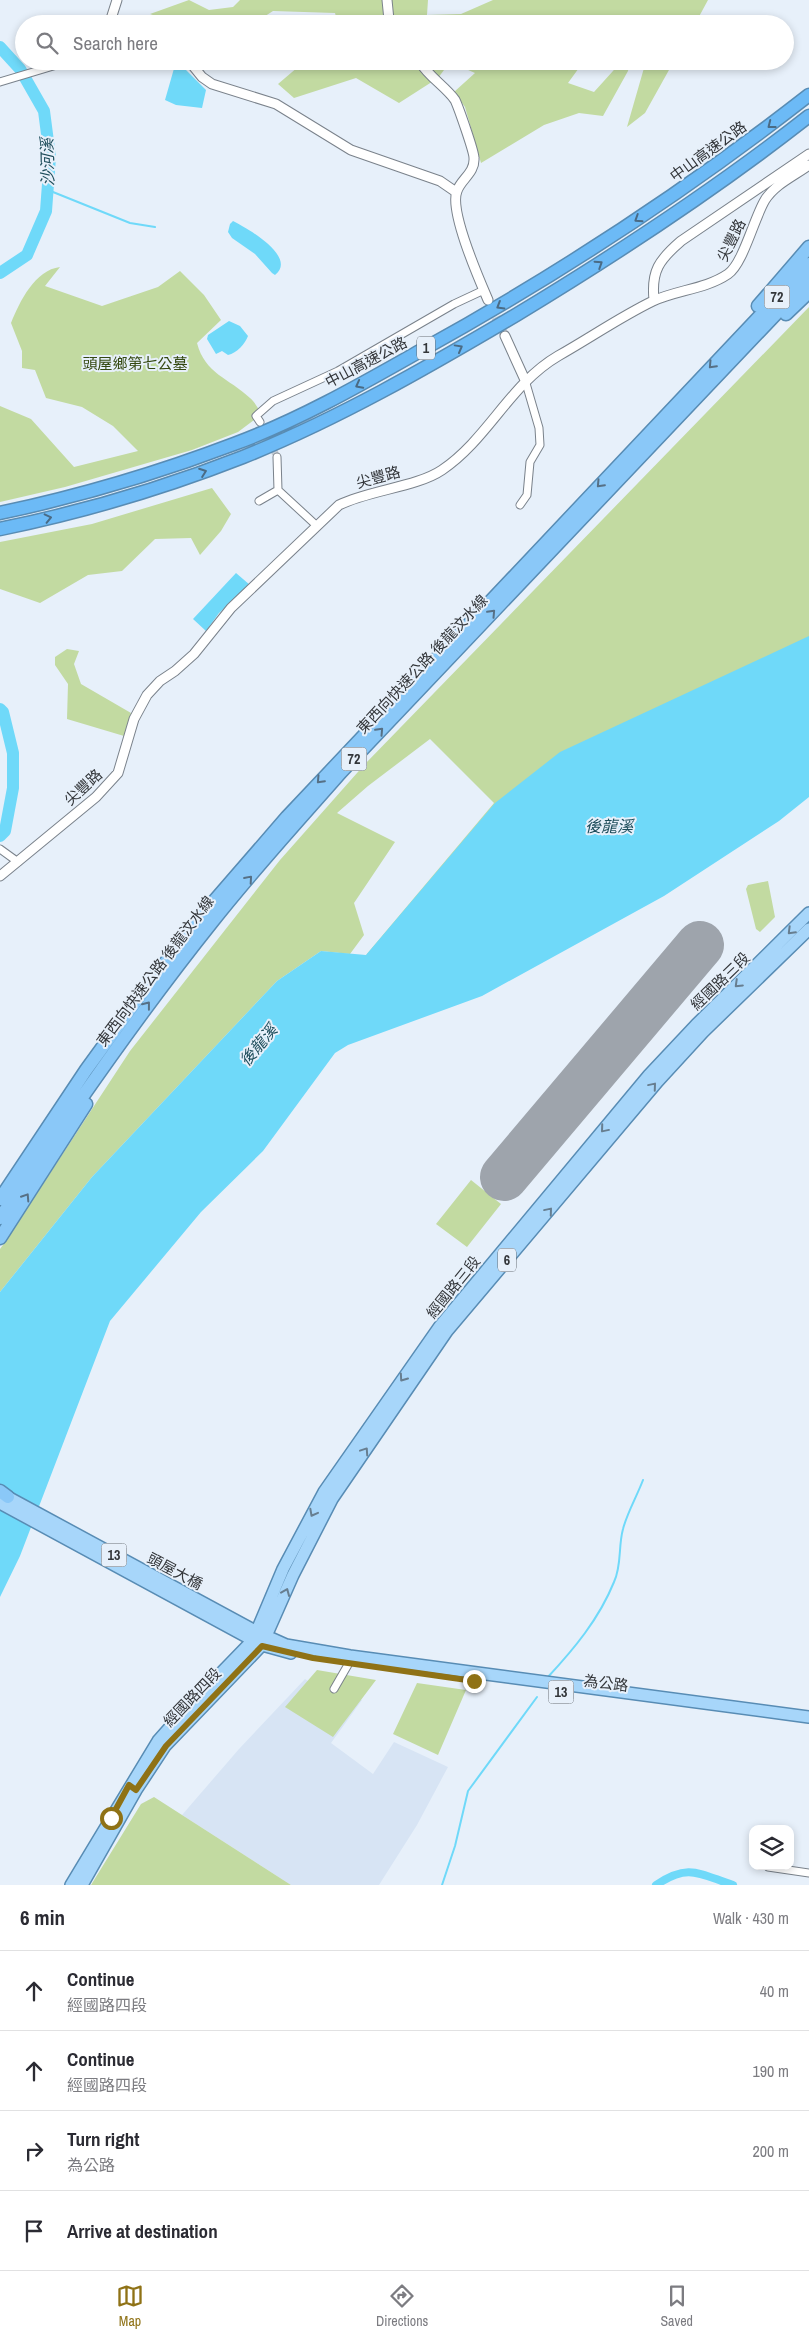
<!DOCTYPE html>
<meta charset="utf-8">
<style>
:root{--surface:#fff;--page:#f2f2f3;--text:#2b2b33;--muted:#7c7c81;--line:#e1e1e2;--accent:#8f7216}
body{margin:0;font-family:"Archivo Narrow","Noto Sans TC",sans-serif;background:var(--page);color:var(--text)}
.controls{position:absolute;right:15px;bottom:15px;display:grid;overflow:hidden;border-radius:10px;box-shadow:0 2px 8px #0003}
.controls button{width:45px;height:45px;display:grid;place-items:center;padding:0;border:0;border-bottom:1px solid var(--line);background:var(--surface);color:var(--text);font:25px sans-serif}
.stop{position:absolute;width:15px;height:15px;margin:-11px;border:4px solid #8f7216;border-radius:50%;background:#fff}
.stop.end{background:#8f7216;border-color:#fff;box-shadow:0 1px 5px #0008}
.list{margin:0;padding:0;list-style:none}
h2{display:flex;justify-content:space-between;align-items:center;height:65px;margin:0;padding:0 20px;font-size:21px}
h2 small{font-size:16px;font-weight:400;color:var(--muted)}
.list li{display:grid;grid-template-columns:32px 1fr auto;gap:15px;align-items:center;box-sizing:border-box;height:80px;padding:0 20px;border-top:1px solid var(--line)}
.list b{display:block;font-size:19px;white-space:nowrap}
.list p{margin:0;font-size:16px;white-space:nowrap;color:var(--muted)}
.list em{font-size:16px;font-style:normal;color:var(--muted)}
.icon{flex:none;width:28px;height:28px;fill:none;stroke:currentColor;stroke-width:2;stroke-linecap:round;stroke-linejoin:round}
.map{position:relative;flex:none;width:809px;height:1885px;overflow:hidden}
.search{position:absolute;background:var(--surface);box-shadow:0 2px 8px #0003;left:15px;right:15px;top:15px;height:55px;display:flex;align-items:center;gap:12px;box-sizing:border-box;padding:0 18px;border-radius:28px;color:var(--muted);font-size:19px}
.sheet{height:385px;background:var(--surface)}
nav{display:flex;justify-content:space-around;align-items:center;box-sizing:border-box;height:70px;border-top:1px solid var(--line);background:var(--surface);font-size:14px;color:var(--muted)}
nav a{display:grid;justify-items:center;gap:2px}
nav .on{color:var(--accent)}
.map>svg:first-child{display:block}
</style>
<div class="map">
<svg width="809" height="1885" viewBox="0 0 809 1885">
<rect width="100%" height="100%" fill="#e7f0fa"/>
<path fill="#d7e4f4" d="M305,1679L326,1693L342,1688L362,1700L331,1743L373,1774L394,1742L448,1767L417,1825L379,1885H291L182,1815L239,1749Z"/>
<path fill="#c2daa1" d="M189,0L209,10L233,7L240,0H428L427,15L461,14L493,0H708L695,24H338L335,13L273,11L253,24H179L150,14Z
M305,61H584L568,83L594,92L622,61H630L628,71L603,116L579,113L544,125L481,163L465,107L454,92L475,73L450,62L438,78L399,103L356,78L294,98L278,84Z
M646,61H674L645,113L627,127Z
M60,267L45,286L102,306L158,287L180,271L204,295L221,320L197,343C205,374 229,378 250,398C255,402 258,409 262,414L238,432L192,450L65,487L0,502V406L31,419L74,467L138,451L113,426L82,407L46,398L35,370L22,368V351L11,323C20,301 35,270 60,267Z
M809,307V727L366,955L494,803L430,739L368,786L337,813L395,842L354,903L364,935L350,954L321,951L277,981L92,1177L0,1292V1249L5,1242L130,1051L280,860L365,764Z
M212,488L231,514L221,531L200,555L191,538L155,539L122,571L88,575L40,603L0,589V542L92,524Z
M67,649L79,651L74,664L81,684L131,713L124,736L67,719L68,684L55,665V657Z
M768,881L775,917L760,932L756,929L746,889L748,885Z
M471,1180L501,1204L467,1247L436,1224Z
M317,1670L376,1680L333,1737L285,1707Z
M417,1683L466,1690L438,1755L393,1734Z
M154,1797L291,1885H91L141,1804Z"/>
<path fill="#6fd9f9" d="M178,62L206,90L202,108L176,105L165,100L175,65Z
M233,221C247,228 298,257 275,275L272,273L255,254L232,238L228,232L230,224Z
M229,321L240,326L248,336C245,344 237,353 228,355L222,351L216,354L207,339L208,335Z
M236,573L250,585L219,613L206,631L193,619Z
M809,636V797L779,821L664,896L482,996L348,1045L335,1053L263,1151L201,1212L110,1321L20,1556L0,1597V1292L92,1177L277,981L321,951L366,955L495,803L560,752Z"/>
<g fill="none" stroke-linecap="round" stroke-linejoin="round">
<path stroke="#6fd9f9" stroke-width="2" d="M48,190L130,223L155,227
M547,1678C574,1649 599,1619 614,1582C622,1565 618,1547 623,1529C627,1513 637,1496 643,1480
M442,1885L455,1846L468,1791L537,1697"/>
<path stroke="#6fd9f9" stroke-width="8" d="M656,1885C689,1863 699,1874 733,1885"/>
<path stroke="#6fd9f9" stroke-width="12" d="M0,47L20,69L44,111L50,157L46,211L27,255L0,273
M0,709L3,712L13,753V788L5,831L0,836"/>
<path stroke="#9ea4ac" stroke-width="48" d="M504,1177L700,945"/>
<path stroke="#c3cbd4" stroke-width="7" stroke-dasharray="7 3.5" stroke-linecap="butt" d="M263,429L277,457"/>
<path stroke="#c3cbd4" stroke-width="9" stroke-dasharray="9 4.5" stroke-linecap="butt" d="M490,305L505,336"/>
<defs>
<path id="minor" d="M0,82L70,61
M260,422L256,416L273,401L338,371L454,304L484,290
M277,457L278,490L317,526
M259,501L278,490
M520,505L527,495L530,462L540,445L539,428L525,380
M0,849L18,862
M334,1689L349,1663L350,1656
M768,1867L809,1873"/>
<path id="tertiary" d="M387,0L389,20L393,24
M114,24L110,22L117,0
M189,61L202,77L212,84L276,104L351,150L440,181L456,192
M419,61C429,77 446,87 455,100C458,106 474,151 474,158C475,173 461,179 457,191C449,211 479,279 488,300
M654,300C651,271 659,260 681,241L809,154
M505,336L525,380
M0,876L96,797L118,773L134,719L147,695L160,681L175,671L194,654L231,608L339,505C369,490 417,487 442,470C488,439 510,384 558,356C590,338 620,317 653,301C677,290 706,289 728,274C743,264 754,218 765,200C775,184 794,176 809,165"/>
<path id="primary" d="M2,1494L257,1632L286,1645L350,1656L809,1717
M0,1503L262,1645L291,1653
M71,1885L158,1741L189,1706L253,1640L283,1569L324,1492L440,1326L649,1075L696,1025L809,913
M82,1885L136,1790L165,1746L262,1645L293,1575L332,1499L447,1331L658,1081L703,1032L809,929"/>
<path id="trunk" d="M758,306L809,247
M786,314L809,292
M0,1199L86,1070L139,997L203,914L287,817L809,264
M0,1218C67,1117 136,1017 212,922C253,870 298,821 341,772L809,279
M0,1238L86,1104
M0,1491L8,1497"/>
<path id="motorway" d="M0,513C80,496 158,473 234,444C299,420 360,385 420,351C556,276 686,191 809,95
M0,529C83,512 164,488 243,457C338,419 428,367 516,315C617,254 716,189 809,116"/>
</defs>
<use href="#minor" stroke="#7a828b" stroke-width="9"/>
<use href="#tertiary" stroke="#7a828b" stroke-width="11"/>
<use href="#primary" stroke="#588cb4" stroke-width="14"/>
<use href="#trunk" stroke="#588cb4" stroke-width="15"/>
<use href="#motorway" stroke="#588cb4" stroke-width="15"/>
<use href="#minor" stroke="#fff" stroke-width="7"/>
<use href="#tertiary" stroke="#fff" stroke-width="9"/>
<use href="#primary" stroke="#a7d6fa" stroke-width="11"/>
<use href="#trunk" stroke="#8ac8f8" stroke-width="12"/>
<use href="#motorway" stroke="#6cbaf6" stroke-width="12"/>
</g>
<defs><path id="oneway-chevron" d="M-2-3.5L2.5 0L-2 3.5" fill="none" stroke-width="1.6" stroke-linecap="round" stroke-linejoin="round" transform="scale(1.25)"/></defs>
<g stroke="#4a6b85">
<use href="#oneway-chevron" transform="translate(771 125) rotate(142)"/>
<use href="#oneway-chevron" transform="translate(638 219) rotate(147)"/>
<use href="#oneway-chevron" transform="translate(599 264) rotate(-33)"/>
<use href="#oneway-chevron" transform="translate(500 306) rotate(149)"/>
<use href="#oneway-chevron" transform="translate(459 348) rotate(-29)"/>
<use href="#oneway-chevron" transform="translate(359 385) rotate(152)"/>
<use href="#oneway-chevron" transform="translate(203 472) rotate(-20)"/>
<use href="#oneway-chevron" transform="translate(48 518) rotate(-13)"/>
</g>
<g stroke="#567086">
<use href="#oneway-chevron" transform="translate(712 365) rotate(133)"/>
<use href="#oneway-chevron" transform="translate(600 484) rotate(133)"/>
<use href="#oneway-chevron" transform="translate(492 613) rotate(-47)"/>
<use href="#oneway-chevron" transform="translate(380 731) rotate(-47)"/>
<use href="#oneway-chevron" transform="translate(320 780) rotate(133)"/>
<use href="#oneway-chevron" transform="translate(249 879) rotate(-49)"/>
<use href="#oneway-chevron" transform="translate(147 1005) rotate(-52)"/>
<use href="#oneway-chevron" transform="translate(26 1197) rotate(-57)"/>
</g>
<g stroke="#677e90">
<use href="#oneway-chevron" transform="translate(791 931) rotate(135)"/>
<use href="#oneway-chevron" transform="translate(738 984) rotate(136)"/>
<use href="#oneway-chevron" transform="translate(653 1086) rotate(-50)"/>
<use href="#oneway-chevron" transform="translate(604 1129) rotate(130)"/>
<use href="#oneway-chevron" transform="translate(549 1211) rotate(-50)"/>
<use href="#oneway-chevron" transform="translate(403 1378) rotate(125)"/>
<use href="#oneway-chevron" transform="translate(365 1451) rotate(-56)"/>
<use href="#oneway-chevron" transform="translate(313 1513) rotate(118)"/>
<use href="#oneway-chevron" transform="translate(286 1592) rotate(-67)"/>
</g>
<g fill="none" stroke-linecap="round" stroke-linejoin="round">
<path stroke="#8f7216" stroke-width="6" d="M111,1818L129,1785L136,1790L166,1746L262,1646L313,1658L474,1681"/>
</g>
<g text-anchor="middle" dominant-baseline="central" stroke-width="4" stroke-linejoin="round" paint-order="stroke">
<g fill="#e7f0fa" stroke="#696e74" stroke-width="1">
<rect x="764.5" y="285.5" width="25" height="23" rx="4"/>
<rect x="417" y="336.5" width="18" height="23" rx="4"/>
<rect x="341.5" y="747.5" width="25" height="23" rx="4"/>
<rect x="498" y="1248.5" width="18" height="23" rx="4"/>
<rect x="101.5" y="1543.5" width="25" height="23" rx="4"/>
<rect x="548.5" y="1680.5" width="25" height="23" rx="4"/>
</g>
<g font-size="14" font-weight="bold" fill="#33363a">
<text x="777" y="297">72</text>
<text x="426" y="348">1</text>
<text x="354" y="759">72</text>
<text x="507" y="1260">6</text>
<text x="114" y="1555">13</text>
<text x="561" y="1692">13</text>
</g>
<g font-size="15" fill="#33363a" stroke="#e7f0fa">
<text transform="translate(708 151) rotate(-36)">中山高速公路</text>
<text transform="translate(731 240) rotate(-64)">尖豐路</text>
<text transform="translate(366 362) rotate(-28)">中山高速公路</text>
<text transform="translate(378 477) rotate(-15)">尖豐路</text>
<text transform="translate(422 664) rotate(-47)">東西向快速公路 後龍汶水線</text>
<text transform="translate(83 787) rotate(-43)">尖豐路</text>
<text transform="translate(155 971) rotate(-53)">東西向快速公路 後龍汶水線</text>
<text transform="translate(720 981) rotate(-44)">經國路三段</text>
<text transform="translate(453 1287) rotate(-51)">經國路三段</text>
<text transform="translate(175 1571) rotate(28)">頭屋大橋</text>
<text transform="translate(606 1683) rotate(7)">為公路</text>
<text transform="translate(192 1697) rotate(-46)">經國路四段</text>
</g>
<g font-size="15" fill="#344811" stroke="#e7f0fa">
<text x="135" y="363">頭屋鄉第七公墓</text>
</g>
<g font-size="16" font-style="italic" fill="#1e4d5b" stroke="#e7f0fa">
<text transform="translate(47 162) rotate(-91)">沙河溪</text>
<text x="609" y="826">後龍溪</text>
<text transform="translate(258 1045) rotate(-50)">後龍溪</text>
</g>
</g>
</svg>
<div class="controls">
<button><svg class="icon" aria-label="layers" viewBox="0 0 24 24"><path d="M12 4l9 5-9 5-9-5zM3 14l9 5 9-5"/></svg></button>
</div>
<div class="stop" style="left:111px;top:1818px"></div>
<div class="stop end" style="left:474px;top:1681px"></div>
<div class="search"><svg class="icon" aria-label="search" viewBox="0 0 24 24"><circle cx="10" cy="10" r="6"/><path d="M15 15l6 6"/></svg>Search here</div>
</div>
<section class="sheet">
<h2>6 min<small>Walk · 430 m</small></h2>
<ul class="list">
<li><svg class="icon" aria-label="ahead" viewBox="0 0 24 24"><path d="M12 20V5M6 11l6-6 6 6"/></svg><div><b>Continue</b><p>經國路四段</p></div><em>40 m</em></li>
<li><svg class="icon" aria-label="ahead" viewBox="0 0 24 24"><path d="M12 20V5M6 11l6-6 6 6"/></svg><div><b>Continue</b><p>經國路四段</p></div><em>190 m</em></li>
<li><svg class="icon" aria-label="right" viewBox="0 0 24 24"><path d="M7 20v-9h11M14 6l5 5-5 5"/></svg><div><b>Turn right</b><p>為公路</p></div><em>200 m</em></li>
<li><svg class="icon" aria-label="arrive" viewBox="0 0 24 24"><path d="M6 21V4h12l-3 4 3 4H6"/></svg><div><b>Arrive at destination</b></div></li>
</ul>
</section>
<nav>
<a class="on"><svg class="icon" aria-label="map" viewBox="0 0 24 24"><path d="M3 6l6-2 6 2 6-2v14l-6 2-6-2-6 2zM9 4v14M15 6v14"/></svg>Map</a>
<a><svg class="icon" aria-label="directions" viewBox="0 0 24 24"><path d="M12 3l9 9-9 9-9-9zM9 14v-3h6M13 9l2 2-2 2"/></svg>Directions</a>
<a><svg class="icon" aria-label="saved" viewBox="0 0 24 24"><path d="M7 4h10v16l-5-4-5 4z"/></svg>Saved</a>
</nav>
